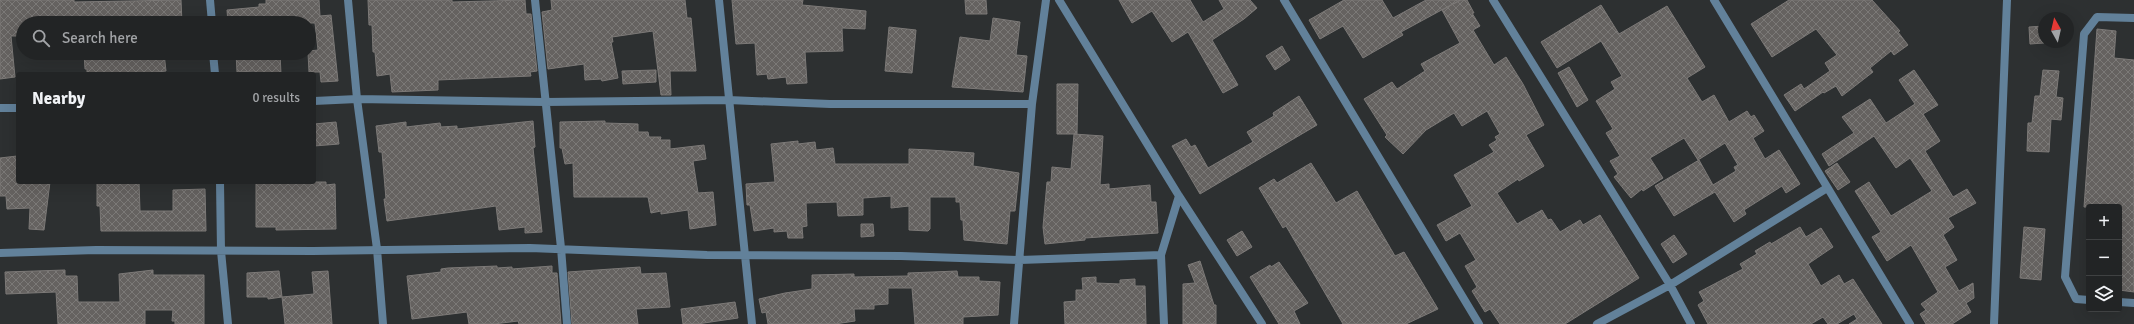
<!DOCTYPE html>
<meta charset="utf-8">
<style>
:root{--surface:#222425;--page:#2e3032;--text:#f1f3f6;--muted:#a2a4a7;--line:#3f4142}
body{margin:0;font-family:Signika,sans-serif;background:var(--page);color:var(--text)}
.controls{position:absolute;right:12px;bottom:12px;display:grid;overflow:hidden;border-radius:4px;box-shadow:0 4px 16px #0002}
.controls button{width:36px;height:36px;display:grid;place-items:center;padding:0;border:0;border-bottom:1px solid var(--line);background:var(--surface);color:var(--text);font:20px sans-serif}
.compass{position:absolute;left:2038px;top:12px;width:36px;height:36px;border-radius:50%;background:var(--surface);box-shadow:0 4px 16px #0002;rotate:352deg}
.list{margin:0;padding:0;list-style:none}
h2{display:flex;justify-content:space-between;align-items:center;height:52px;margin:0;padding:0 16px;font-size:17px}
h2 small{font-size:13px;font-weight:400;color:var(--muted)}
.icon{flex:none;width:22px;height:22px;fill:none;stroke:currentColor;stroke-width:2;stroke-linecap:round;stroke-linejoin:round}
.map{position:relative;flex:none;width:2134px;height:324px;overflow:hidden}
.search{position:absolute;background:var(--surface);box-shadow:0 4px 16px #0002;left:16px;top:16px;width:300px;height:44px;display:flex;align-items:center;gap:10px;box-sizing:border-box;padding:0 14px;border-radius:22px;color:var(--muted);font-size:15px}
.panel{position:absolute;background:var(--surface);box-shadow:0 4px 16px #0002;left:16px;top:72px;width:300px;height:112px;border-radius:4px}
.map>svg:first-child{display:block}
</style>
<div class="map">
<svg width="2134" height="324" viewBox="0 0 2134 324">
<defs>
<pattern id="building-cross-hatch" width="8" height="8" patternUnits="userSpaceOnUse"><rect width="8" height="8" fill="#656260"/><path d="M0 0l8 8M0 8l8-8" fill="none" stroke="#7b7977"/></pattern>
</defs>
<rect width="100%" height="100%" fill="#2d3031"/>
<path fill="url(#building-cross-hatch)" stroke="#7c7977" d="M0,0H74V2L181,0L182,23H23V36H11L15,77L0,79Z
M266,0H319L320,16L331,15L338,81L321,82L320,72H309L308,53L309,51L318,50L315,23H228L227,10L259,7V4H266Z
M368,0H452V2L525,0L526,14H531L537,71L530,72L531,76L438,80V90L392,92L390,74L377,76L375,52H373L372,25H369Z
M551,0H685L687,18H691L696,71H670L671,95H661L653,31L612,37L613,42H611L618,78L602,81L601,79L585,80L584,64L548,69L542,12L552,10Z
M732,0H803L802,5L866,11L865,29L842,28L843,51L805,52L807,83L787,84L786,77L768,79L767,74L757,75L755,43L736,44Z
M965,0H986L987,14H966Z
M1119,0H1190L1203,22L1224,9L1219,0H1250L1257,8L1244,19L1212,40L1238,85L1223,93L1188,32L1172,42L1152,11L1132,23Z
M1344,0H1382L1393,18L1426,0H1460L1401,32L1403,35L1363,58L1343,26L1320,39L1309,20Z
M1461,0H1467L1474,13H1472L1480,26L1473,30L1494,65L1506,57L1523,84L1544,125L1526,135L1544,166L1519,181L1518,179L1497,193L1517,224L1542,210L1548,220L1551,219L1560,232L1580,220L1583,225L1600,215L1639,278L1565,324H1500L1490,309L1485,312L1472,291L1477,287L1465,266L1476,260L1460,233L1446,241L1437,225L1472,206L1454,175L1494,152L1489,145L1497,140L1495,137L1500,134L1487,111L1462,126L1454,113L1426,130L1403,154L1385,137L1387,135L1364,99L1392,82L1397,89L1425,71L1421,64L1460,43L1442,10Z
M1789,0H1872L1900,31L1898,32L1908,45L1894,55L1891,51L1870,68L1873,72L1842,96L1836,86L1824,93L1823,92L1795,111L1784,95L1801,84L1804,89L1830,71L1825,63L1837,55L1816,29L1772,57L1751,24Z
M1601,5L1619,34L1667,6L1705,67L1687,78L1702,102L1714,95L1729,122L1747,111L1751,117L1754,115L1764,131L1753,138L1765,159L1779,150L1800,184L1786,193L1782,186L1744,210L1746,214L1734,222L1715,192L1674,216L1655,186L1699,160L1713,185L1736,171L1734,167L1738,165L1725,143L1698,160L1684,138L1650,158L1663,178L1643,191L1642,189L1631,198L1614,177L1618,174L1610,161L1620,156L1606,133L1613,129L1596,101L1615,89L1611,82L1622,76L1601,41L1557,68L1541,42Z
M993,18L1020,22L1016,55L1027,56L1023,92L952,87L960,37L990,41Z
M2044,26V43L2030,44L2029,27Z
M889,27L916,30L912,73L885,71Z
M2097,29L2116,31L2114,58L2134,60V292L2119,290V207H2084Z
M1282,46L1290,60L1275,70L1266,56Z
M84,53H164L166,71L139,74H87V69H85Z
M236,53H280L281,74H255V71L237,72Z
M1569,67L1588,100L1577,107L1558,73Z
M656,70V82L623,84L622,71Z
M1914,70L1938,105L1923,114L1940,141L1925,151L1953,197L1967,189L1976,203L1948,218L1954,227L1943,235L1957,260L1945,267L1959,291L1973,283L1974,298L1966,303L1971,312L1952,324H1926L1920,314L1926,310L1921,304L1938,292L1911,245L1887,261L1872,237L1881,232L1855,191L1869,182L1891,216L1932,191L1910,158L1896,168L1874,136L1829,166L1822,154L1854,133L1842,117L1870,99L1886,123L1915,104L1899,80Z
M2043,70L2059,71L2056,97L2063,98L2061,120L2051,119L2049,152L2027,151L2028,123H2032L2035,96H2040Z
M1057,84H1078L1077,134H1057Z
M1299,96L1317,125L1200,194L1172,146L1186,139L1191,147L1195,145L1208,168L1253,142L1247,132L1274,116L1273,113Z
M533,121L535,147L533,148L542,232L525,233V227L499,230L496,206L387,221L384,199H386L382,152H379L376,126L406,122V127L440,123L441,127L457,126V129Z
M605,121V123L638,124V132H648L649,137H661L660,140H670V149L704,145L706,159L693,161L698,193L713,192L716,225L690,229L688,210L661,214V211L651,213L648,197H574L573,163L565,164L562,148H560V122Z
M336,122L339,144L314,146V124Z
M1074,134L1103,136L1100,185L1109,184V189L1150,185L1151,202H1156L1158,233L1085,238V240L1045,244L1043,227L1047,182H1051L1052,167L1071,169Z
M798,141V144L815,142L816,150L833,148L835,164H909V149L930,150L974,153L973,166L1019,173L1015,211H1010L1007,244L964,240L963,220H961L960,202H956V197H930V229L928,231L909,230V206L891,208V196L863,198V215L838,216L837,202L806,203L807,226L802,227L803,238H788L787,231L774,232V228L754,231L750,205H747L746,184L775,182L771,144Z
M17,156L18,182H50L44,230L29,229L30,208L7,209L6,196H0V158Z
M1311,163L1336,203L1357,191L1395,256L1404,252L1438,309L1406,324H1343L1286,226L1283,228L1259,188L1274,179L1277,183Z
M1837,163L1850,182L1838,190L1825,171Z
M97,182H139L140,211H173V190L205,189L206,231H101L100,206H97Z
M256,182H326V185L335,184L336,229L276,230V227H256Z
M861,224H873L874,236L861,237Z
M1800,227L1806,237L1821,228L1833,247L1808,264L1821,286L1839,275L1844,284L1853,279L1882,324H1849L1857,319L1854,314L1837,324H1828L1823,317L1811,324H1708L1698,305L1704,301L1699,292L1743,269L1740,264L1757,254L1755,251L1770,242L1771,244Z
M2024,227L2045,229L2041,280L2020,278Z
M1242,231L1252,247L1237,256L1227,240Z
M1674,235L1687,254L1673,263L1661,244Z
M1200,261L1214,305H1216V324H1183V284L1195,283L1188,265Z
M1279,262L1308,303L1294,311L1300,324H1279L1250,277L1270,265L1271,267Z
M497,266V268L512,267V269L552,266V273H557L561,324H519L518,321L494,324H469L467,312L412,319L407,276L441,272V269L448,268Z
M640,267L641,274L666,273L670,307L636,309L638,324H572L568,272Z
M65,270V276H77L78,302H120L119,274L153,270V275H204V324H175V321H172L173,310H145V324H58L56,292L6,294L5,272Z
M279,271L282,297L268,299V297H247V273Z
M328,271L332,324H285L282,297L314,294L312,272Z
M957,271L958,277H979V281L1000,282L998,315L963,317V324H915L912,288H888V304L874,305V309H854L855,321L835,324H768L766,312L762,313L759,299L785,293L812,289V275L854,274V277L908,276V273Z
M1096,277V283L1120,284V280L1135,279V286H1145L1146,324H1065L1064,302L1076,301V290H1083L1082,278Z
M735,302L738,318L697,324H683L681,309Z"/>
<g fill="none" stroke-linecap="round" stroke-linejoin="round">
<path stroke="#62819a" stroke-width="8" d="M2089,300L2076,299L2065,277L2084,34L2097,17L2134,18
M2119,302L2134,303"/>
<path stroke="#62819a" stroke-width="8" d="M210,0L212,23
M348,0L357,99L377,249L383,324
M535,0L561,248L567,324
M719,0L752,324
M1059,0L1179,196L1262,324
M1284,0L1479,324
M1493,0L1670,285L1691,324
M1714,0L1910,324
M213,53L215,74
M314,101L357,99L545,102L728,100L830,104H1032
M0,108H18
M220,182L221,251L228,324
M0,253L96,250L313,251L530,248L707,255L901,256L1020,260L1161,255
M1014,324L1032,104L1046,0
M1164,324L1161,255L1179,196
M1597,324L1670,285L1827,188
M1994,324L2007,0"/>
</g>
</svg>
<div class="controls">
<button>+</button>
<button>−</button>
<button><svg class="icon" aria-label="layers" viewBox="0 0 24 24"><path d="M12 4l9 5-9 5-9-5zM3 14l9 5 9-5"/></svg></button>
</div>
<svg class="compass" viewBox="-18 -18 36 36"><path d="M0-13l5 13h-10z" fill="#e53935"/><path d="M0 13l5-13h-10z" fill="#a2a4a7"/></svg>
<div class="search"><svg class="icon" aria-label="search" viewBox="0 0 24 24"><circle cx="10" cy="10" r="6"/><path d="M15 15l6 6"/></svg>Search here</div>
<section class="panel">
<h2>Nearby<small>0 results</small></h2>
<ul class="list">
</ul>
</section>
</div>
